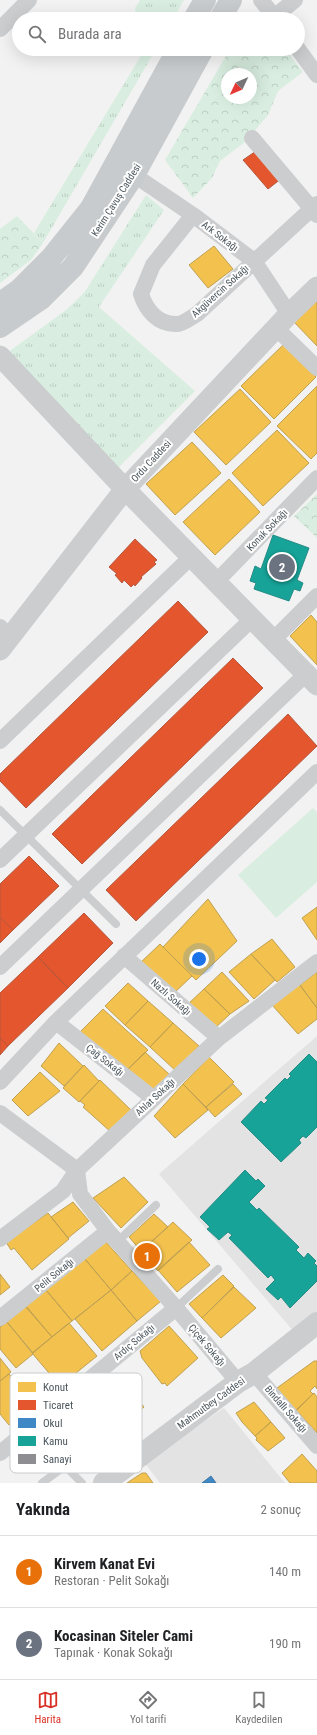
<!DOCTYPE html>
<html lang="tr">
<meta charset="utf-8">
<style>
:root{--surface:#fff;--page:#f2f2f2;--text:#202124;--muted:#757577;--line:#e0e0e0;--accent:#d93025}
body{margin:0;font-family:"Roboto Condensed",sans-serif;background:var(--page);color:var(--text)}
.compass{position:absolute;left:221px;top:68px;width:36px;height:36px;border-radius:50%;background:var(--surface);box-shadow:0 4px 16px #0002;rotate:226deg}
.you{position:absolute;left:199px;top:959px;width:14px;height:14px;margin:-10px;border:3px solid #fff;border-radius:50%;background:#1a73e8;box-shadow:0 0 0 6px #1a73e833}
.badge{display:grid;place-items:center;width:26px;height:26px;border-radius:50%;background:var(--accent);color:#fff;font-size:13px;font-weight:700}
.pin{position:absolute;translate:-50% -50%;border:2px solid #fff;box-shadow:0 1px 4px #0006}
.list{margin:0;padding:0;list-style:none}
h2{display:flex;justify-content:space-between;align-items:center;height:52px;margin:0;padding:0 16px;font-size:17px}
h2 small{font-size:13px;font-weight:400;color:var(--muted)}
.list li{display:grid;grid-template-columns:26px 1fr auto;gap:12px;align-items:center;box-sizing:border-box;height:72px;padding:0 16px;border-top:1px solid var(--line)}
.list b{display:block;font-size:15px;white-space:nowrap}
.list p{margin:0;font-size:13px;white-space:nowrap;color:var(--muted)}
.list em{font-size:13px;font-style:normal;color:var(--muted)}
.icon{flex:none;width:22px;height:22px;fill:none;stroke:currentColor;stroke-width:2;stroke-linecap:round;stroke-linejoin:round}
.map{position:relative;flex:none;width:317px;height:1483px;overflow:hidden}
.search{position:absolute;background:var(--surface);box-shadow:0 4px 16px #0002;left:12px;right:12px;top:12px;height:44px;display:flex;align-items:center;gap:10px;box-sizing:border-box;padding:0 14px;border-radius:22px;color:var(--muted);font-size:15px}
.sheet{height:196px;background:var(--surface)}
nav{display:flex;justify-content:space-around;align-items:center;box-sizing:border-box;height:56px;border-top:1px solid var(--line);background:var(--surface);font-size:11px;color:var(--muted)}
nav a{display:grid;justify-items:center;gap:2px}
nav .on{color:var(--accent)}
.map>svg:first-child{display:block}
</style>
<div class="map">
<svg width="317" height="1483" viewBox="0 0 317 1483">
<defs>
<pattern id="grass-tufts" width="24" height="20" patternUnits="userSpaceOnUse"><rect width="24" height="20" fill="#d9eee0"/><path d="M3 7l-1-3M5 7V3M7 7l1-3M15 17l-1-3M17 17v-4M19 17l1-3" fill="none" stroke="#bccec3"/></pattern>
<pattern id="park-crowns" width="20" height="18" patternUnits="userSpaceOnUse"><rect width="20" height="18" fill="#d9eee0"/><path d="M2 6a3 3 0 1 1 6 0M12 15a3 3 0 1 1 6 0" fill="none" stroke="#bccec3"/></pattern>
</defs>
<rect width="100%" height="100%" fill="#f2f2f2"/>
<path fill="#e4e3e3" d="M317,1036V1316L295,1333L159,1174Z
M224,1408L285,1483H160L144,1462Z"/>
<path fill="url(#grass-tufts)" d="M140,0H184L173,19H137L135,8Z
M145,49H156L43,243L34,233Z
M146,195L164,210L99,307L195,391L116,470L7,353L66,310L84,293Z"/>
<path fill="url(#park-crowns)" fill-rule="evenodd" d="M230,49H285L303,72L278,91L268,115L245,142L220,161L212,178L193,198L165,160ZM227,74H251V98H227Z
M17,216L43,243L31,260L0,283V229Z
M317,494V538L294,516Z"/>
<path fill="#d9eee0" d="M313,808L317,812V882L276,918L238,875Z"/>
<path fill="#f2c14e" stroke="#c0a152" d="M214,246L233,269L208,288L189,265Z
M317,301V346L294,322Z
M284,344L316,377L274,419L241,386Z
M317,386V453L311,459L277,426Z
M240,389L271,422L226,465L194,432Z
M277,430L309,463L263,506L232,473Z
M192,442L221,473L175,515L146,484Z
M229,479L260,512L215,555L183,522Z
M311,615L317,622V665L290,636Z
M208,899L237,941L196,980L163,947Z
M317,907V940L302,918Z
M272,939L295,967L277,982L251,954Z
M160,944L192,976L173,994L140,963Z
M251,954L275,980L254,999L229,972Z
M222,972L249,1001L230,1014L204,989Z
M317,972V1008L300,985Z
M128,983L148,1001L125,1025L105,1006Z
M299,984L317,1008V1019L298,1034L272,1005Z
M204,989L230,1014L212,1031L186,1006Z
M148,1001L173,1023L150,1047L125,1025Z
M103,1009L148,1050L123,1074L78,1034Z
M173,1023L199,1046L176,1071L150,1047Z
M59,1043L83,1066L64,1086L41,1066Z
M145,1052L170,1075L148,1097L123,1074Z
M209,1057L234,1082L206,1107L183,1084Z
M84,1065L99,1081L79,1102L63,1088Z
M40,1072L60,1091L28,1116L12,1100Z
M100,1080L133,1112L112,1133L83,1107L85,1105L80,1101Z
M183,1084L208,1110L175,1138L154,1116Z
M233,1084L242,1094L215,1117L206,1107Z
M124,1177L148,1202L121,1228L93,1198Z
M73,1202L89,1221L68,1238L51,1217Z
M48,1213L69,1239L32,1270L14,1248L11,1250L6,1242Z
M154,1214L168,1227L141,1251L129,1237Z
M173,1222L192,1240L158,1271L140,1252Z
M105,1241L132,1271L111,1290L84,1258Z
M189,1242L210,1265L177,1292L158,1270Z
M84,1258L111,1290L72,1321L46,1290Z
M132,1271L161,1301L137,1321L111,1290Z
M0,1274L10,1287L0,1295Z
M223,1275L234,1286L202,1318L189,1304Z
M234,1287L256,1308L221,1338L202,1318Z
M46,1290L72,1321L52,1337L25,1306Z
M111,1290L137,1321L102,1351L75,1319Z
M26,1306L52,1337L33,1353L7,1322Z
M7,1322L33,1354L16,1368L0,1349V1327Z
M69,1323L97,1356L60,1386L32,1353Z
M169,1326L198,1358L167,1386L165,1383L162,1384L142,1358L140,1351Z
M0,1358L11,1372L0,1381Z
M314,1361H317V1389L315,1386L310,1391L313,1394L296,1411L277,1388Z
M117,1373L144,1407L127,1421L99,1388Z
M9,1374L34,1404L9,1425L0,1414V1381Z
M314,1393L317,1397V1433L296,1410Z
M254,1402L271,1422L255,1436L242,1422L236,1413Z
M271,1422L285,1438L268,1451L256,1440L257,1438L255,1436Z
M302,1454L317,1471V1483H290L282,1473Z
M142,1473H146L153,1483H127Z"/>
<path fill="#e4572e" stroke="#b6563c" d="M259,149L282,178L268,189L243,160Z
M135,539L157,560L154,562L156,564L141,577L142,578L135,586L134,584L131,587L124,580L122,583L115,575L117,574L109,567Z
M178,601L208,632L26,808L0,781V774Z
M233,658L263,688L82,864L52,834Z
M288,714L317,746L136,921L106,890Z
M29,856L59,886L13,930L0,917V884Z
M84,913L113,943L68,988L38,957Z
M0,917L13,930L0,943Z
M38,957L68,988L8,1046L0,1038V993Z
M0,1038L8,1046L0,1055Z"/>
<path fill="#3f88c5" stroke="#4279a6" d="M211,1476L216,1483H202Z"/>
<path fill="#17a398" stroke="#268c86" d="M273,535L309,548L297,580L303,583L300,591L294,589L289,601L254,589L256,583L250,581L255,566L261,569Z
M309,1054L317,1062V1127L306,1138L303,1136L299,1140L301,1143L281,1162L241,1122L261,1101L264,1104L268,1100L265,1098L285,1078L287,1080L291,1076L289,1074Z
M245,1170L256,1181L258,1179L265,1186L249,1202L257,1210L259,1208L299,1247L296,1250L304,1258L308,1253L316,1261L314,1263L317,1266V1281L290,1308L281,1297L278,1300L266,1289L275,1280L271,1275L268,1278L229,1238L232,1235L228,1232L219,1240L207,1229L210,1227L200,1217Z"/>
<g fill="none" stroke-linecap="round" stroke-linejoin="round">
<path stroke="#cbcdcf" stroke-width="8" d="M0,810L116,924
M117,1242L156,1205
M176,1308L218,1269
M42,1483L65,1466L82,1483"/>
<path stroke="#cbcdcf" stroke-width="16" d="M261,0L276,19
M274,17L295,0
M0,29L29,0
M298,49L317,75
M252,138L317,215
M134,175L193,215L254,261L289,314
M193,215L153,265L141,294C146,310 158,325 177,324C183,324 192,317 197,314L317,204
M276,328L317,368
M216,582L317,478
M0,627L10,637
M273,640L317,596
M0,741L191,557
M0,860L252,619
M124,956L219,1038
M0,967L306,674
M56,1022L153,1098
M0,1082L56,1022L317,772
M0,1113L77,1170L80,1194L108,1231L176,1308L238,1382
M0,1239L63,1191L77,1170L219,1038L317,962
M0,1318L108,1231
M254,1373L317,1446
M0,1453L176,1308"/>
<path stroke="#cbcdcf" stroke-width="21" d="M0,356L125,489L317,685
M0,650L125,489L289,314L317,287"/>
<path stroke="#cccdcf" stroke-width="22" d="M104,1483L238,1382L254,1373L317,1323"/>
<path stroke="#c8cbcd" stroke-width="22" d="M194,19L205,0
M220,19L231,0
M0,303L19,290L51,258L91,208L178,49
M0,327L41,299L73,267L134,175L203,49"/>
</g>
<g text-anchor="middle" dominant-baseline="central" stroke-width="4" stroke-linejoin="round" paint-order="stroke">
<g font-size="10" fill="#4a555c" stroke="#fff">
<text transform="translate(116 200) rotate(-58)">Kerim Çavuş Caddesi</text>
<text transform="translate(220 236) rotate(37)">Ark Sokağı</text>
<text transform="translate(220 291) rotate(-42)">Akgüvercin Sokağı</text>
<text transform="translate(151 461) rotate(-47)">Ordu Caddesi</text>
<text transform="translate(267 530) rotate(-46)">Konak Sokağı</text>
<text transform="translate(171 997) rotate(41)">Nazlı Sokağı</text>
<text transform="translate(105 1060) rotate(38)">Çağ Sokağı</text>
<text transform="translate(155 1097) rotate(-43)">Ahlat Sokağı</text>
<text transform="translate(54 1275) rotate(-39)">Pelit Sokağı</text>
<text transform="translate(134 1342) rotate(-40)">Ardıç Sokağı</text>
<text transform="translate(207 1345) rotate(50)">Çiçek Sokağı</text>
<text transform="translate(211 1403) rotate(-36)">Mahmutbey Caddesi</text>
<text transform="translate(286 1409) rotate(49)">Bindallı Sokağı</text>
</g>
</g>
<rect x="10" y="1373" width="132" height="100" rx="6" fill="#fff" stroke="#c9ccce" stroke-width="1"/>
<rect x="18" y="1382" width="18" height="10" fill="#f2c14e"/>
<rect x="18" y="1400" width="18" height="10" fill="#e4572e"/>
<rect x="18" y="1418" width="18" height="10" fill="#3f88c5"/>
<rect x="18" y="1436" width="18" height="10" fill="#17a398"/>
<rect x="18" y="1454" width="18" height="10" fill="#8d8d92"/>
<g font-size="11" fill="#4a555c">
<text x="43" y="1391">Konut</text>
<text x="43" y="1409">Ticaret</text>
<text x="43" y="1427">Okul</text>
<text x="43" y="1445">Kamu</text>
<text x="43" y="1463">Sanayi</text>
</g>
</svg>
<svg class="compass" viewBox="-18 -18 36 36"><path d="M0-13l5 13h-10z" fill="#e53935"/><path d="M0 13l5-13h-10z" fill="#757577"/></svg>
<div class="you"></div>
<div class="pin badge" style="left:147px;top:1256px;background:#e8710a">1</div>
<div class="pin badge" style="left:282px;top:567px;background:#6b7280">2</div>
<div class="search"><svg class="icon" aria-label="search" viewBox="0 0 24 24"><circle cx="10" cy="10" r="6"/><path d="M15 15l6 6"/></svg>Burada ara</div>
</div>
<section class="sheet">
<h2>Yakında<small>2 sonuç</small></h2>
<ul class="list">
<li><span class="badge" style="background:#e8710a">1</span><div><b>Kirvem Kanat Evi</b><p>Restoran · Pelit Sokağı</p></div><em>140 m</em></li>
<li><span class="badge" style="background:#6b7280">2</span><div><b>Kocasinan Siteler Cami</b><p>Tapınak · Konak Sokağı</p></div><em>190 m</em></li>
</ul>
</section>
<nav>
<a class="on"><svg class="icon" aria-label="map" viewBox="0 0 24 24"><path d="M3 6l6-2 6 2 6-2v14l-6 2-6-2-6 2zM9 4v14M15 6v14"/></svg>Harita</a>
<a><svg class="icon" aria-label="directions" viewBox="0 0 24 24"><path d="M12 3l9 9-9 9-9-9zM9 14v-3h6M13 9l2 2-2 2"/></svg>Yol tarifi</a>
<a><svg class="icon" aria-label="saved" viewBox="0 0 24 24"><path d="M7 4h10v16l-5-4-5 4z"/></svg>Kaydedilen</a>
</nav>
